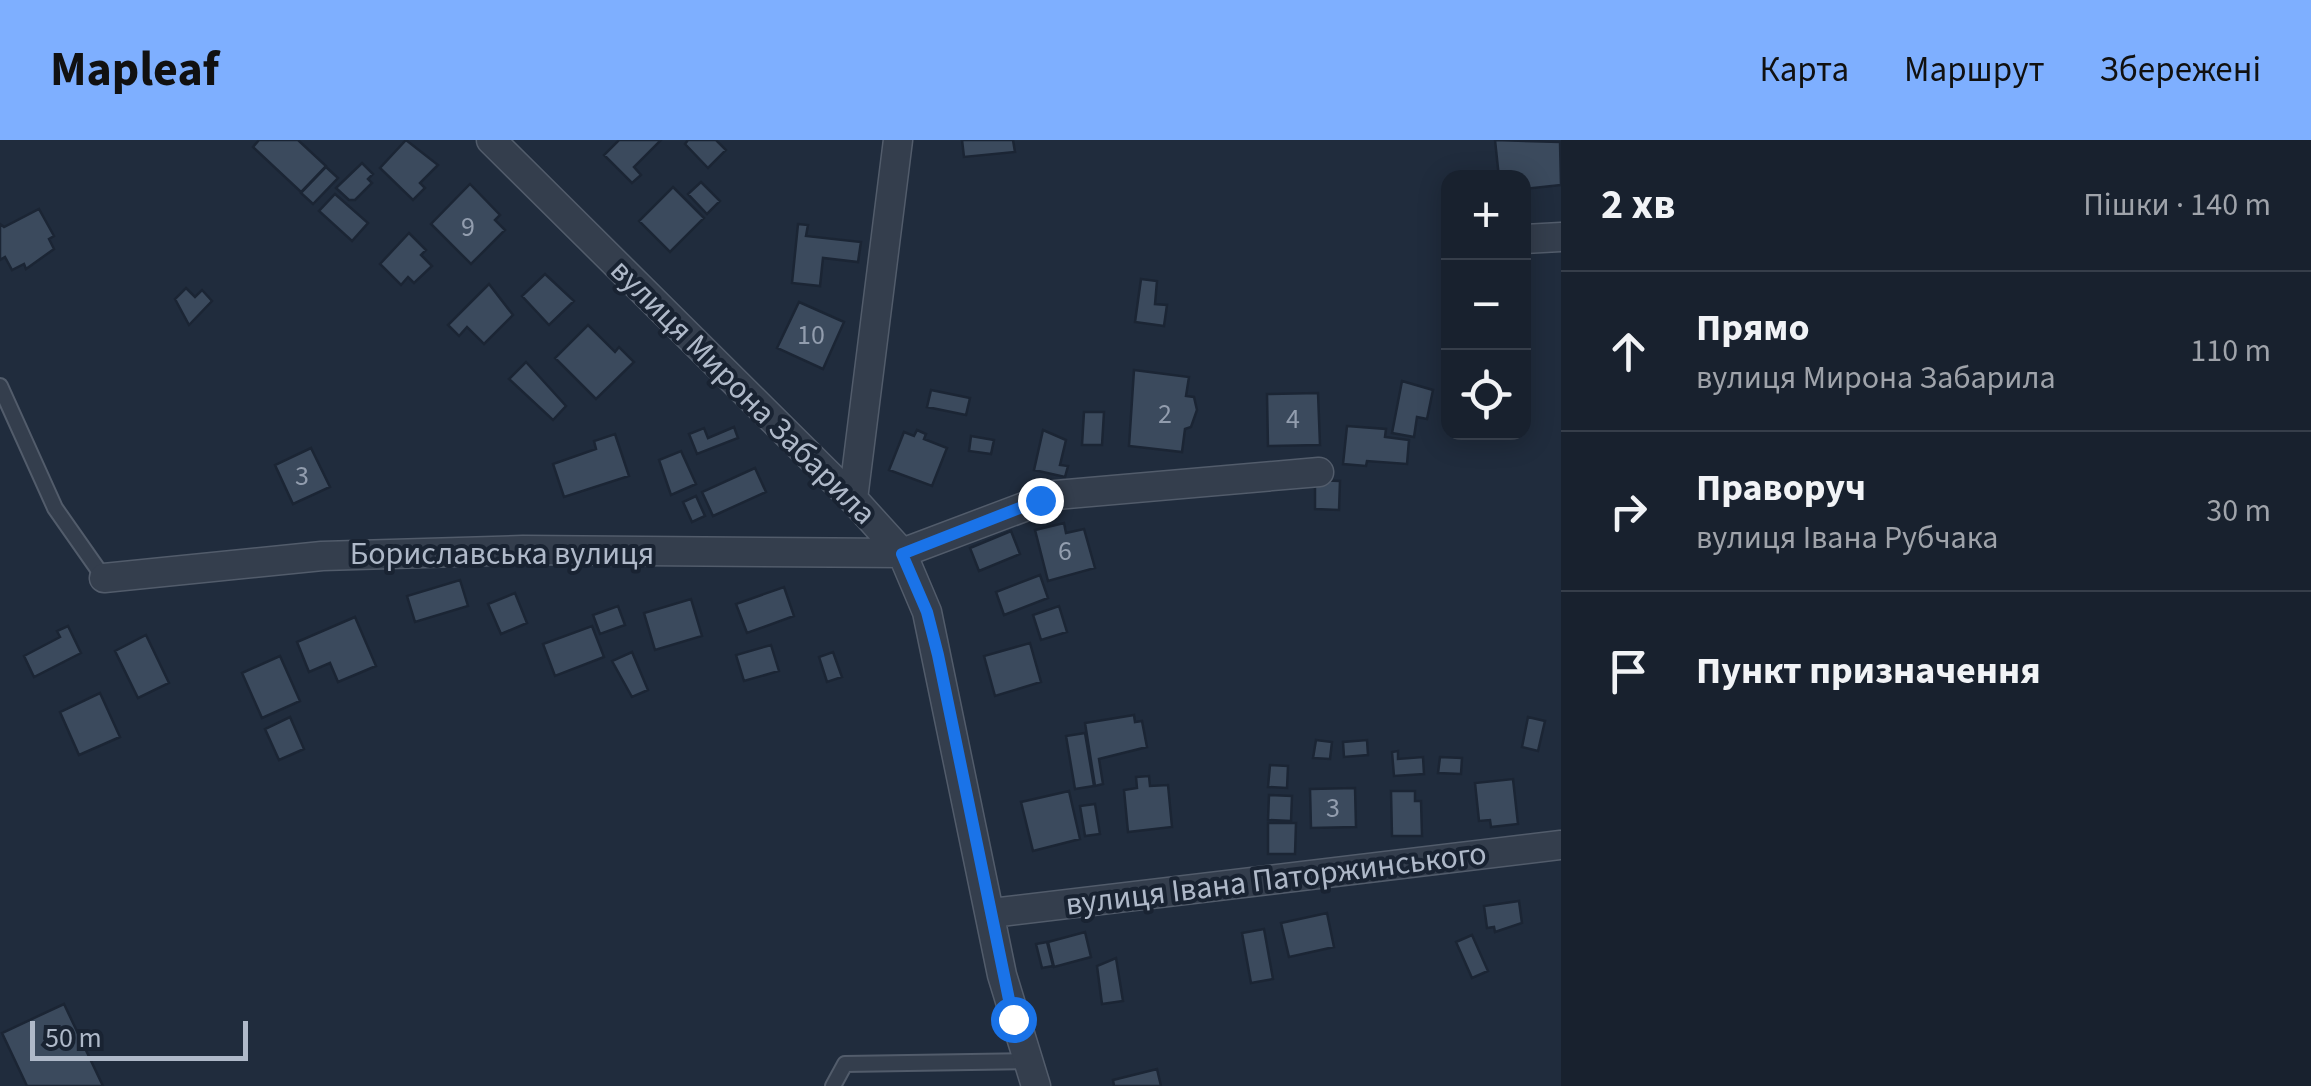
<!DOCTYPE html>
<html lang="uk">
<meta charset="utf-8">
<style>
:root{--surface:#18212e;--page:#212936;--text:#f1f3f6;--muted:#9fa3aa;--line:#363e4a;--accent:#7eafff}
body{margin:0;font-family:"Source Sans 3",sans-serif;background:var(--page);color:var(--text)}
.controls{position:absolute;right:30px;top:30px;display:grid;overflow:hidden;border-radius:20px;box-shadow:0 5px 25px #0003}
.controls button{width:90px;height:90px;display:grid;place-items:center;padding:0;border:0;border-bottom:2px solid var(--line);background:var(--surface);color:var(--text);font:50px sans-serif}
.scale{position:absolute;left:30px;bottom:25px;width:218px;box-sizing:border-box;padding-left:10px;border:5px solid #afb9c9;border-top:0;font-size:28px;line-height:35px;white-space:nowrap;color:#afb9c9;-webkit-text-stroke:8px #192332;paint-order:stroke}
.stop{position:absolute;width:30px;height:30px;margin:-22px;border:8px solid #1a73e8;border-radius:50%;background:#fff}
.stop.end{background:#1a73e8;border-color:#fff;box-shadow:0 2px 10px #0008}
.list{margin:0;padding:0;list-style:none}
h2{display:flex;justify-content:space-between;align-items:center;height:130px;margin:0;padding:0 40px;font-size:42px}
h2 small{font-size:32px;font-weight:400;color:var(--muted)}
.list li{display:grid;grid-template-columns:65px 1fr auto;gap:30px;align-items:center;box-sizing:border-box;height:160px;padding:0 40px;border-top:2px solid var(--line)}
.list b{display:block;font-size:38px;white-space:nowrap}
.list p{margin:0;font-size:32px;white-space:nowrap;color:var(--muted)}
.list em{font-size:32px;font-style:normal;color:var(--muted)}
.icon{flex:none;width:55px;height:55px;fill:none;stroke:currentColor;stroke-width:2;stroke-linecap:round;stroke-linejoin:round}
.map{position:relative;flex:none;width:1561px;height:946px;overflow:hidden}
header{display:flex;align-items:center;gap:60px;box-sizing:border-box;height:140px;padding:0 50px;background:var(--accent);color:#111}
header strong{font-size:48px}
nav{display:flex;gap:55px;margin-inline-start:auto;font-size:35px}
main{display:flex}
aside{flex:1;background:var(--surface)}
.map>svg:first-child{display:block}
</style>
<header>
<strong>Mapleaf</strong>
<nav><a>Карта</a><a>Маршрут</a><a>Збережені</a></nav>
</header>
<main>
<div class="map">
<svg width="1561" height="946" viewBox="0 0 1561 946">
<rect width="100%" height="100%" fill="#202c3d"/>
<path fill="#3b4a5d" stroke="#1b2534" stroke-width="2.5" d="M259,0H298L326,26L301,52L253,7Z
M406,0L438,25L420,43L425,48L413,60L380,28Z
M619,0H661L634,27L641,35L632,43L604,15Z
M688,0H716L726,10L708,28L685,4Z
M962,0H1013L1015,12L964,17Z
M1495,0L1560,2L1561,45L1524,49V38H1499Z
M362,23L373,34L368,39L372,43L355,60H349L336,48Z
M326,27L338,38L313,64L301,53Z
M701,42L720,61L707,74L688,54Z
M470,44L500,75L495,80L505,90L471,124L431,84Z
M673,47L704,78L670,112L639,81Z
M335,54L368,83L352,101L319,71Z
M39,69L54,96L49,99L54,109L26,129L24,124L12,130L5,117L0,120V84L4,87Z
M798,84L808,85L806,96L861,102L858,122L823,118L820,146L792,143Z
M409,93L426,110L421,115L432,126L414,143L408,137L401,145L380,124Z
M545,134L574,161L549,185L522,156Z
M1141,139L1157,141L1155,164L1167,165L1164,186L1135,182Z
M489,144L513,175L484,204L467,187L459,196L448,185Z
M186,148L195,157L202,150L212,161L189,185L175,159Z
M799,162L844,182L823,229L777,208Z
M588,185L615,212L619,207L634,222L596,259L555,218Z
M526,222L566,266L553,280L509,239Z
M1134,230L1189,237L1186,256L1194,257L1197,270L1191,287L1185,289L1182,312L1129,306Z
M1402,241L1433,250L1427,279L1417,277L1414,297L1392,293Z
M931,250L970,258L966,275L927,267Z
M1318,253L1320,305L1268,306L1267,254Z
M1084,272H1104L1102,305H1082Z
M1347,286L1386,289L1385,297L1409,300L1407,324L1367,321L1366,326L1343,324Z
M734,287L738,298L697,314L689,294L704,288L708,298Z
M917,290L926,294L924,299L947,308L932,346L889,330L904,292L914,296Z
M1043,290L1066,300L1060,325L1068,326L1065,337L1034,330Z
M615,294L629,336L564,357L553,324L596,309L594,301Z
M971,296L994,300L991,314L969,311Z
M311,308L330,347L293,364L275,325Z
M681,311L696,344L671,355L659,320Z
M755,328L766,352L713,376L702,352Z
M1315,340L1340,341L1339,370L1315,369Z
M696,356L705,376L692,382L683,362Z
M1064,383L1066,393L1084,389L1095,428L1048,441L1035,390Z
M1011,391L1020,414L979,431L970,408Z
M1040,435L1048,458L1004,475L996,452Z
M460,440L468,466L415,482L407,456Z
M784,447L794,476L747,493L736,464Z
M515,453L527,483L501,494L488,464Z
M691,459L702,496L655,510L644,473Z
M618,466L625,485L600,494L593,475Z
M1059,466L1067,492L1041,500L1033,475Z
M355,477L376,526L338,542L330,523L309,532L297,502Z
M68,486L81,513L34,537L24,516L60,497L57,491Z
M592,486L604,517L555,536L543,504Z
M146,495L169,543L138,558L115,511Z
M1030,503L1041,542L995,556L984,516Z
M771,505L779,531L744,541L736,515Z
M632,512L648,550L632,557L612,521Z
M833,512L842,537L827,542L819,517Z
M280,516L300,561L262,578L242,533Z
M100,553L120,597L79,615L60,572Z
M1134,575L1135,582L1142,581L1147,607L1099,619L1103,644L1095,646L1085,583Z
M290,577L304,609L279,620L265,589Z
M1528,577L1545,581L1538,611L1522,607Z
M1085,593L1094,646L1075,649L1066,596Z
M1316,600L1332,602L1330,619L1313,618Z
M1367,600L1368,615L1344,617L1343,602Z
M1398,611V619L1423,617L1424,634L1394,636L1392,612Z
M1440,617L1462,618L1461,634L1438,633Z
M1270,625L1288,626L1287,648L1268,647Z
M1149,636L1150,646L1168,645L1172,687L1128,692L1124,650L1137,648L1136,637Z
M1513,639L1518,684L1491,687L1490,680L1479,681L1475,643Z
M1355,648L1356,687L1311,688L1310,649Z
M1069,651L1080,699L1033,711L1021,662Z
M1391,651H1415V661H1421L1422,696H1392Z
M1269,655L1292,656L1291,681L1268,680Z
M1095,664L1100,694L1085,696L1080,666Z
M1268,683H1296L1295,714H1268Z
M1519,761L1522,783L1495,792L1494,787L1487,788L1484,766Z
M1327,773L1334,807L1289,817L1281,783Z
M1264,789L1273,839L1251,843L1242,793Z
M1085,792L1091,817L1054,827L1048,802Z
M1472,795L1488,831L1472,838L1456,802Z
M1047,802L1053,826L1042,828L1036,804Z
M1116,818L1123,861L1102,864L1097,826Z
M64,864L103,946H27L2,893Z
M1157,929L1161,946H1114L1113,940Z"/>
<g fill="none" stroke-linecap="round" stroke-linejoin="round">
<defs>
<path id="lane" d="M0,246L55,368L104,438
M833,946L845,924L1028,921"/>
<path id="street" d="M491,0L853,359L902,413L927,472L1002,835L1036,946
M1524,99L1561,97
M853,359L898,0
M104,438L322,416L523,410L902,413L1056,355L1319,332
M992,773L1561,705"/>
</defs>
<use href="#lane" stroke="#525c6b" stroke-width="18"/>
<use href="#street" stroke="#525c6b" stroke-width="31"/>
<use href="#lane" stroke="#343e4d" stroke-width="14"/>
<use href="#street" stroke="#343e4d" stroke-width="28"/>
</g>
<g fill="none" stroke-linecap="round" stroke-linejoin="round">
<path stroke="#1a73e8" stroke-width="12" d="M1013,879L938,515L927,472L902,414L1040,360"/>
</g>
<g text-anchor="middle" dominant-baseline="central" stroke-width="8" stroke-linejoin="round" paint-order="stroke">
<g font-size="28" fill="#929dae">
<text x="468" y="87">9</text>
<text x="811" y="195">10</text>
<text x="1165" y="274">2</text>
<text x="1293" y="279">4</text>
<text x="302" y="336">3</text>
<text x="1065" y="411">6</text>
<text x="1333" y="668">3</text>
</g>
<g font-size="32" fill="#afb9c9" stroke="#192332">
<text transform="translate(743 252) rotate(45)">вулиця Мирона Забарила</text>
<text x="502" y="414">Бориславська вулиця</text>
<text transform="translate(1276 739) rotate(-7)">вулиця Івана Паторжинського</text>
</g>
</g>
</svg>
<div class="controls">
<button>+</button>
<button>−</button>
<button><svg class="icon" aria-label="locate" viewBox="0 0 24 24"><circle cx="12" cy="12" r="6"/><path d="M12 2v4M12 18v4M2 12h4M18 12h4"/></svg></button>
</div>
<div class="scale">50 m</div>
<div class="stop" style="left:1013px;top:879px"></div>
<div class="stop end" style="left:1040px;top:360px"></div>
</div>
<aside>
<h2>2 хв<small>Пішки · 140 m</small></h2>
<ul class="list">
<li><svg class="icon" aria-label="ahead" viewBox="0 0 24 24"><path d="M12 20V5M6 11l6-6 6 6"/></svg><div><b>Прямо</b><p>вулиця Мирона Забарила</p></div><em>110 m</em></li>
<li><svg class="icon" aria-label="right" viewBox="0 0 24 24"><path d="M7 20v-9h11M14 6l5 5-5 5"/></svg><div><b>Праворуч</b><p>вулиця Івана Рубчака</p></div><em>30 m</em></li>
<li><svg class="icon" aria-label="arrive" viewBox="0 0 24 24"><path d="M6 21V4h12l-3 4 3 4H6"/></svg><div><b>Пункт призначення</b></div></li>
</ul>
</aside>
</main>
